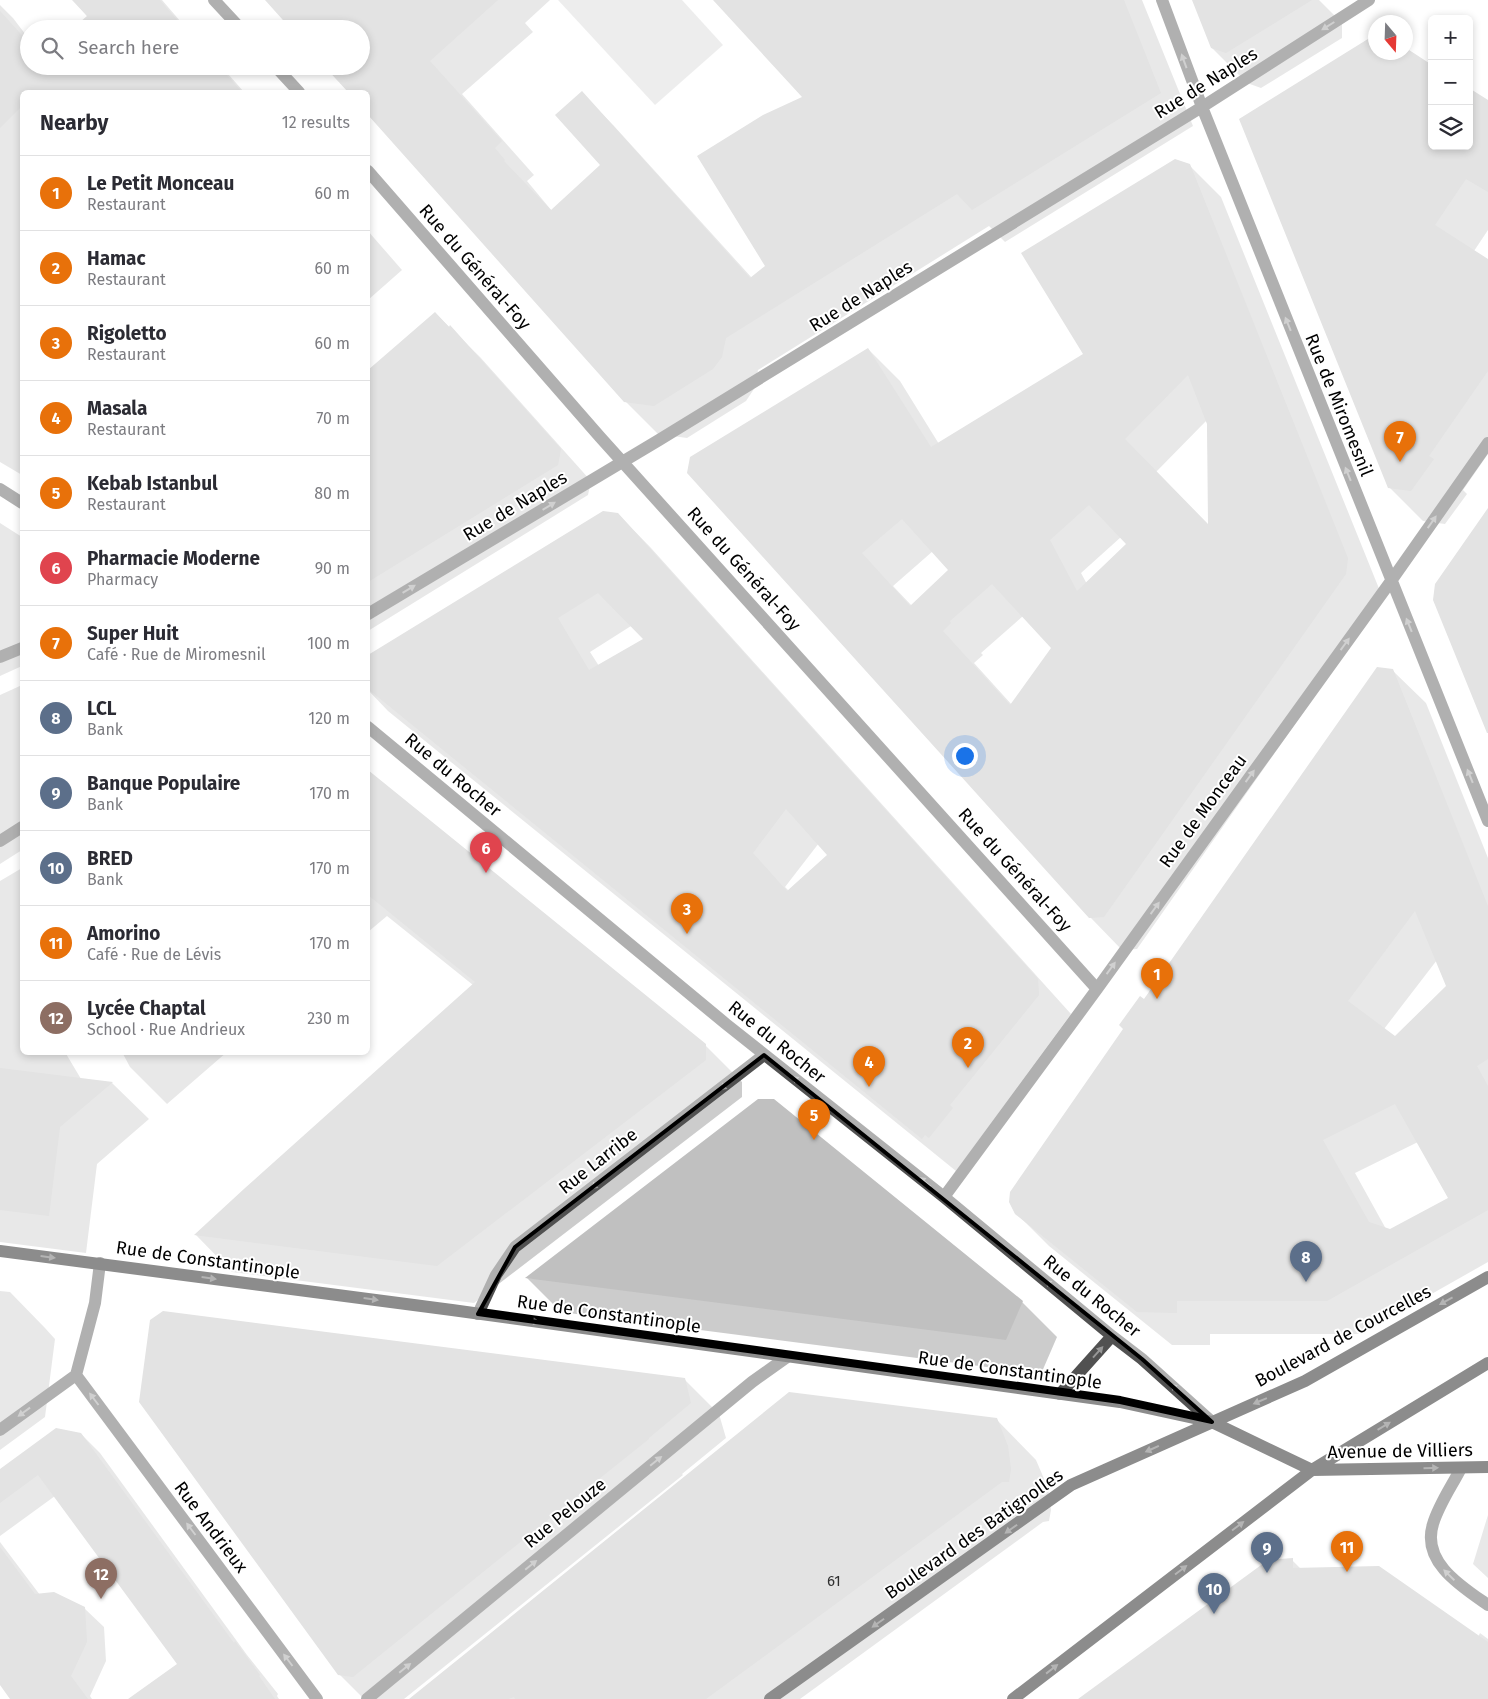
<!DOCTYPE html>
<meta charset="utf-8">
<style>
:root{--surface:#fff;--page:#f2f2f3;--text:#2b2b33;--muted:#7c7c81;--line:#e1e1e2;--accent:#2563eb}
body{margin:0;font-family:"Fira Sans",sans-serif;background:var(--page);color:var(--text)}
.controls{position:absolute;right:15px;top:15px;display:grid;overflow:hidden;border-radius:8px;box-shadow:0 2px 8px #0003}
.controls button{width:45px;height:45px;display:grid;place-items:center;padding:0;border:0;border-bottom:1px solid var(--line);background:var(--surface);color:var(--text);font:25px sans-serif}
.compass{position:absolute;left:1368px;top:15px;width:45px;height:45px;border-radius:50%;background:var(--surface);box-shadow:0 2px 8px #0003;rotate:161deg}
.you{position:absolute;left:964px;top:755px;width:18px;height:18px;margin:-12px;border:4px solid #fff;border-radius:50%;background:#1a73e8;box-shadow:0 0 0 8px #1a73e833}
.badge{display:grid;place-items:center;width:32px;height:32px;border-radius:50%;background:var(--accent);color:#fff;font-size:16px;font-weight:700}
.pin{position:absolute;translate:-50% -41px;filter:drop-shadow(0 1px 2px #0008)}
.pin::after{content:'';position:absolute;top:26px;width:18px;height:15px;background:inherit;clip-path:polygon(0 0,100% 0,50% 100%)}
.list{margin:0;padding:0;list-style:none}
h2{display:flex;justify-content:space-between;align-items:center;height:65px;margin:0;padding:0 20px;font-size:21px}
h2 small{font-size:16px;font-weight:400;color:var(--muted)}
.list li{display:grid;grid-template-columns:32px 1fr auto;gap:15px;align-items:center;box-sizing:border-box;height:75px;padding:0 20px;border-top:1px solid var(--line)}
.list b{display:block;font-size:19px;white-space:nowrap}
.list p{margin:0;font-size:16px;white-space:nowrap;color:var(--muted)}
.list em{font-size:16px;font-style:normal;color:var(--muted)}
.icon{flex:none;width:28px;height:28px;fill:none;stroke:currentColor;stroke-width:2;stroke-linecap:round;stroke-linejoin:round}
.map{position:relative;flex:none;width:1488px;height:1699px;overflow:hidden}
.search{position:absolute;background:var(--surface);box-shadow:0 2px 8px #0003;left:20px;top:20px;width:350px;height:55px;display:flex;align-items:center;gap:12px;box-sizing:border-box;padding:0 18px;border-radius:28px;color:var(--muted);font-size:19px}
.panel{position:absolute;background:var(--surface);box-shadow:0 2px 8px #0003;left:20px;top:90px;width:350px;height:965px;border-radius:8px}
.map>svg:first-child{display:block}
</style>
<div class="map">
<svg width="1488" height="1699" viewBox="0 0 1488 1699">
<rect width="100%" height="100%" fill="#fff"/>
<path fill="#d8d8d8" d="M558,0H682L723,45L655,105Z"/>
<path fill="#0003" fill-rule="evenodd" d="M73,0H162L187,29H74L88,17Z
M267,0H550L525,23L533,32L462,94L534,175L527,181L552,211L602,165L582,93L614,126L752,278L767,267L804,97L715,0H1142L1193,126L1005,242L989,226L758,370L754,389L746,401L687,438L658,434L625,401L368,113V92H349L326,66H361V29Z
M1193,0H1319L1342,23V38L1261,88L1247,83L1212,48Z
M0,5L13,18L29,39V66H221L244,92H22V475L0,462Z
M1406,50L1432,66V146H1469L1488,102V230L1474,251L1488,260V454L1463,490L1467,494L1445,524L1423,521L1389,487L1376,52H1406Z
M1189,165L1221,197L1380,591L1378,606L1137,949L1122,950L1090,917L691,458L868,349L900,381L939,444L1085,355ZM1207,420L1210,527L1156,472ZM1121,537L1127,544L1087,584L1081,573ZM933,551L950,570L912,606L893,586ZM1023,616L1052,648L1012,705L974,663L983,655L981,653Z
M368,231L402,270L368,300Z
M435,313L480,357L591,481L588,495L368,631V372Z
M603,512L618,514L651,548L1071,1014L956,1171L388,711L368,690V656ZM631,626L645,640L599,666L590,652ZM819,843L829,855L789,891L785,887Z
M0,523L22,537V666L0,676Z
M1392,670L1426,703L1488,858V1262L1361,1334H1210V1345H1172L1049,1246L1016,1213L1145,1001ZM1437,960L1447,986L1395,1038L1384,1029ZM1418,1142L1449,1198L1390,1230L1386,1229L1355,1173Z
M22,685V850L0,864V695Z
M368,772L705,1045L742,1082V1097L474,1303L232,1272L196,1235L473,985L387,916L368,932Z
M22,868V1052H65L81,1079L112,1083L149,1119L97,1164L86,1253L0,1242V881Z
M122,1052H227L167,1104L130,1067Z
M527,1278L1022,1302L1057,1337L1041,1374L561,1312Z
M0,1291L10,1292L45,1328L55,1339L45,1417L0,1450Z
M684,1379L719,1414L726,1438L682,1474L683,1475L404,1699H364L339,1674Z
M996,1419L1036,1460L1048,1488L1051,1510L1049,1521L1043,1522L800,1699H412Z
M81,1434L100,1453L247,1655L278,1694L277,1696L279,1699H130L178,1664L55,1496L0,1536V1471Z
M1488,1515V1578L1473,1564Z
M0,1542L40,1595L84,1608L104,1627L106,1661L90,1696L92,1699H12L0,1682Z
M1292,1560L1301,1569L1478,1637L1480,1633L1488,1639V1699H1080Z"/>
<path fill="#c0c0c0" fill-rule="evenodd" d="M72,0H160L185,29H72L87,16Z
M265,0H498L430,61L502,141L495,148L505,160L504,161L551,210L600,165L555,115L582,91L750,278L765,266L697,156L763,115L802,97L713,0H1124L1161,93L972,210L957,194L726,338L722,357L713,369L654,406L624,402L368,115V92H348L324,66H361V29H291Z
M1192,0H1312L1226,53L1211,48Z
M0,11L29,43V66H219L242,92H22V106L0,128Z
M1376,34V52H1406V48L1432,65V146H1469V88L1488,100V192L1466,179L1435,225L1488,259V371L1429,456L1434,459L1411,491L1388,488L1239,119Z
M1175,159L1190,164L1348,558L1346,574L1104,917L1089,918L687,473L690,457L868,348L931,447L1083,354L1021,253ZM1188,375L1207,424L1208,524L1125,439ZM1089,505L1126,544L1077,591L1050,540ZM902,519L948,570L910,606L862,553ZM992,584L1051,648L1010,705L943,631L951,623L950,621Z
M435,312L449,327L450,325L561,449L558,465L368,582V370Z
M1488,508V733H1487L1433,600L1435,584Z
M603,511L618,513L1038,979L1039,995L950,1105L953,1108L929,1138L925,1135L922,1139L368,689V655ZM598,593L643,639L589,670L558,618ZM786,809L827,855L787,891L753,853Z
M1377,667L1393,669L1488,906V1059L1477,1066L1488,1086V1210L1327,1301H1177V1313L1137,1312L1015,1214L1009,1202L1010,1192L1123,1029L1119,1025L1140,996L1144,999ZM1415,911L1446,986L1395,1036L1348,1001ZM1395,1104L1448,1198L1390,1229L1369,1222L1323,1140Z
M368,770L706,1044V1060L437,1266L194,1235L245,1188L475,982L368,895Z
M0,1068L113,1082L60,1127L49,1216L0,1210Z
M758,1099H774L1023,1301L1006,1340L525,1278Z
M163,1311L685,1378L691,1403L649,1438V1439L555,1514L353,1677L338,1675L139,1402L150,1320Z
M789,1392L997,1418L1008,1446L1011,1469L1009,1482H1002L706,1699H515L514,1697L508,1699H409Z
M56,1428L81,1433L234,1643L235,1641L260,1675L259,1676L275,1699H128L177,1664L38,1475L0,1503V1469Z
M0,1547L35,1594L54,1592L85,1607L87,1642L71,1676L88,1699H10L0,1685Z
M1293,1558V1568L1379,1566L1488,1642V1699H1078L1268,1560Z"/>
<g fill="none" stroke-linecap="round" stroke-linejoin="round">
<path stroke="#515151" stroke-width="12" d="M214,0L241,29
M1162,0L1202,107L1488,821
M275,66L299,92
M368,171L600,437L1097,989
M0,489L22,503
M368,614L659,440L1202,107L1369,0
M0,657L22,648
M368,727L726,1024L944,1197L1112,1336L1142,1359L1212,1422
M0,841L22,827
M944,1197L1097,989L1391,581L1488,443
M478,1314L496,1275L515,1247L764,1055
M76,1375L317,1699
M76,1375L95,1303L100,1263
M1060,1394L1112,1336
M0,1430L76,1375
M1461,1468C1452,1486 1439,1504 1433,1524C1421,1562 1462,1587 1488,1605
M367,1699L752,1382L787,1357"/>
<path stroke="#000" stroke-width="12" d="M0,1251L452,1310L1120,1402L1212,1422L1312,1470L1488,1467
M770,1699L1071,1485L1305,1381L1488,1277
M1013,1699L1312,1470L1488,1363"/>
</g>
<defs><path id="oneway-solid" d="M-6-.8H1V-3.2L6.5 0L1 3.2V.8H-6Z" transform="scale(1.25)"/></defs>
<g fill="#979797">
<use href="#oneway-solid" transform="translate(1328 26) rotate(148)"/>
<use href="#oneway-solid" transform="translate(1184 61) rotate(-110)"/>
<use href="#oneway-solid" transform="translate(1288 324) rotate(-112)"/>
<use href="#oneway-solid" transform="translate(1348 474) rotate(-112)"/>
<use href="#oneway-solid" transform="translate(549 506) rotate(-31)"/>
<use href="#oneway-solid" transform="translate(1432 522) rotate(-55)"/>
<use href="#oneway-solid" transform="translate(409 589) rotate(-31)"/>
<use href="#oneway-solid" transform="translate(1409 625) rotate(-112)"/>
<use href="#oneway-solid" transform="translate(1345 644) rotate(-54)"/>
<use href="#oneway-solid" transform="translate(1250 776) rotate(-54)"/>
<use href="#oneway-solid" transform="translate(1470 776) rotate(-112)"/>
<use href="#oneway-solid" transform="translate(1155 908) rotate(-54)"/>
<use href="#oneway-solid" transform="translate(1111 968) rotate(-54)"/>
<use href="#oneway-solid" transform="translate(798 1081) rotate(-142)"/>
<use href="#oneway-solid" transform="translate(726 1085) rotate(142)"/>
<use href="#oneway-solid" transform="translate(925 1182) rotate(-141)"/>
<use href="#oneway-solid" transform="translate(597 1184) rotate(142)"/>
<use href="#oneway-solid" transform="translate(1051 1285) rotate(-141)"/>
<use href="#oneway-solid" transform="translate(1098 1352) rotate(-48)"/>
<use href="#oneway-solid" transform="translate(1176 1389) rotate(-137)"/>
<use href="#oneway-solid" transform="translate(94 1399) rotate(-127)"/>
<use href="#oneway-solid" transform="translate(24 1412) rotate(144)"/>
<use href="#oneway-solid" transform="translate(656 1461) rotate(-39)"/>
<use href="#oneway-solid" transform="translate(191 1529) rotate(-127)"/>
<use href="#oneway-solid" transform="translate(531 1565) rotate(-39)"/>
<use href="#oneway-solid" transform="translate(1449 1575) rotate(-136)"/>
<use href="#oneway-solid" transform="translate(288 1660) rotate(-127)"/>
<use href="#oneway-solid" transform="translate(405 1668) rotate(-39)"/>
</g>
<g fill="#595959">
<use href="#oneway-solid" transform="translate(48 1257) rotate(7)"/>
<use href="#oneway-solid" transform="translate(209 1278) rotate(8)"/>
<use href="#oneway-solid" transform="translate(371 1299) rotate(8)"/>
<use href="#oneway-solid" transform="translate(1446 1301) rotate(151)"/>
<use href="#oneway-solid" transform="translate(532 1321) rotate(8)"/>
<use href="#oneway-solid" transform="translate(1260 1401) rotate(157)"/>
<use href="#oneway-solid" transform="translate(1384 1426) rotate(-31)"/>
<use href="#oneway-solid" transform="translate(1152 1449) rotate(156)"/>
<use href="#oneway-solid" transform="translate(1431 1468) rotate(-1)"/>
<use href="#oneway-solid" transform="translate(1238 1526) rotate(-37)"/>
<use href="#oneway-solid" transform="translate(1011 1529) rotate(145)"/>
<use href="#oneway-solid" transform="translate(1181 1570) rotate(-37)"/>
<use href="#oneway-solid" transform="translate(878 1623) rotate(145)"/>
<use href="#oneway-solid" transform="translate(1052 1669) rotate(-38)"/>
</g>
<path d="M0 0H1488V1699H0ZM764,1055L1142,1359L1212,1422L1120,1402L478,1314L515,1247Z" fill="#fff" fill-opacity=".55" fill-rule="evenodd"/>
<path fill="none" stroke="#000" stroke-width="4" stroke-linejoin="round" d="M764,1055L1142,1359L1212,1422L1120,1402L478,1314L515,1247Z"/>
<g text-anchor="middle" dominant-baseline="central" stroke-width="4" stroke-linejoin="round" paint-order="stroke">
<g font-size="15" fill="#303030">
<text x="834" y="1581">61</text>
</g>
<g font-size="18" fill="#000" stroke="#fff">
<text transform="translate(1206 83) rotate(-32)">Rue de Naples</text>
<text transform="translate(475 267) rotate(49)">Rue du Général-Foy</text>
<text transform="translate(861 296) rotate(-32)">Rue de Naples</text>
<text transform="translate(1339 405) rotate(68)">Rue de Miromesnil</text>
<text transform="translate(515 506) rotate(-31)">Rue de Naples</text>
<text transform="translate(744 569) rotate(48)">Rue du Général-Foy</text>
<text transform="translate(453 775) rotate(40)">Rue du Rocher</text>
<text transform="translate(1203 811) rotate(-54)">Rue de Monceau</text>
<text transform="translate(1015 870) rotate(48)">Rue du Général-Foy</text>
<text transform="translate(777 1042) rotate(39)">Rue du Rocher</text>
<text transform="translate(598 1161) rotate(-38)">Rue Larribe</text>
<text transform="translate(208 1260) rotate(8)">Rue de Constantinople</text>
<text transform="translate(1092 1296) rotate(39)">Rue du Rocher</text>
<text transform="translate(609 1314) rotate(8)">Rue de Constantinople</text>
<text transform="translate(1343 1336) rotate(-28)">Boulevard de Courcelles</text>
<text transform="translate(1010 1370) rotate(8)">Rue de Constantinople</text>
<text transform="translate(1400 1451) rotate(-1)">Avenue de Villiers</text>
<text transform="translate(565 1513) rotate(-39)">Rue Pelouze</text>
<text transform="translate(211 1527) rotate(53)">Rue Andrieux</text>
<text transform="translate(974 1534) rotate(-35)">Boulevard des Batignolles</text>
</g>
</g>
</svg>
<div class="controls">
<button>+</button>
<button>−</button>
<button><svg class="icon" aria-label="layers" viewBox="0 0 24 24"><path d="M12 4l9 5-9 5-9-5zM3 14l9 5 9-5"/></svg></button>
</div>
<svg class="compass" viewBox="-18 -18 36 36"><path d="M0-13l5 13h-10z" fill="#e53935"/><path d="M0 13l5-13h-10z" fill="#7c7c81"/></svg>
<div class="you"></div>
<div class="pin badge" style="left:1157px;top:999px;background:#e8710a">1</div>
<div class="pin badge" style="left:968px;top:1068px;background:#e8710a">2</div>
<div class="pin badge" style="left:687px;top:934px;background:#e8710a">3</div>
<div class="pin badge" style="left:869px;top:1087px;background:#e8710a">4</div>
<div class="pin badge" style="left:814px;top:1140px;background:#e8710a">5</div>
<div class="pin badge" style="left:486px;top:873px;background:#e0444e">6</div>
<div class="pin badge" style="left:1400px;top:462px;background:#e8710a">7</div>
<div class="pin badge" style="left:1306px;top:1282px;background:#5c6f8a">8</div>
<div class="pin badge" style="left:1267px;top:1573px;background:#5c6f8a">9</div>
<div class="pin badge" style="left:1214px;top:1614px;background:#5c6f8a">10</div>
<div class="pin badge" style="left:1347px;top:1572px;background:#e8710a">11</div>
<div class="pin badge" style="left:101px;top:1599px;background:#8d6e63">12</div>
<div class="search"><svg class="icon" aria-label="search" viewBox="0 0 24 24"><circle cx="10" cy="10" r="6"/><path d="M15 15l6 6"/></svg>Search here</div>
<section class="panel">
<h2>Nearby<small>12 results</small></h2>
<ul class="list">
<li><span class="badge" style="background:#e8710a">1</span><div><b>Le Petit Monceau</b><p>Restaurant</p></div><em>60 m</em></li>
<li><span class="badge" style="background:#e8710a">2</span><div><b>Hamac</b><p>Restaurant</p></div><em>60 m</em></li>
<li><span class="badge" style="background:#e8710a">3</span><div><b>Rigoletto</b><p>Restaurant</p></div><em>60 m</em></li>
<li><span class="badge" style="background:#e8710a">4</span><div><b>Masala</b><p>Restaurant</p></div><em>70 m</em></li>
<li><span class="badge" style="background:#e8710a">5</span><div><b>Kebab Istanbul</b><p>Restaurant</p></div><em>80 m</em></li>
<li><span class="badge" style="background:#e0444e">6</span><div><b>Pharmacie Moderne</b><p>Pharmacy</p></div><em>90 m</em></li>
<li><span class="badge" style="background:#e8710a">7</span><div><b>Super Huit</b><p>Café · Rue de Miromesnil</p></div><em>100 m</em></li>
<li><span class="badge" style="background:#5c6f8a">8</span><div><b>LCL</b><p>Bank</p></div><em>120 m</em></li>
<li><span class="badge" style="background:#5c6f8a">9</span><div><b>Banque Populaire</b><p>Bank</p></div><em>170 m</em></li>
<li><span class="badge" style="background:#5c6f8a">10</span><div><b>BRED</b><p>Bank</p></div><em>170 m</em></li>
<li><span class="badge" style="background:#e8710a">11</span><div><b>Amorino</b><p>Café · Rue de Lévis</p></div><em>170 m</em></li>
<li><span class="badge" style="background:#8d6e63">12</span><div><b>Lycée Chaptal</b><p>School · Rue Andrieux</p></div><em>230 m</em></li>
</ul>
</section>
</div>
